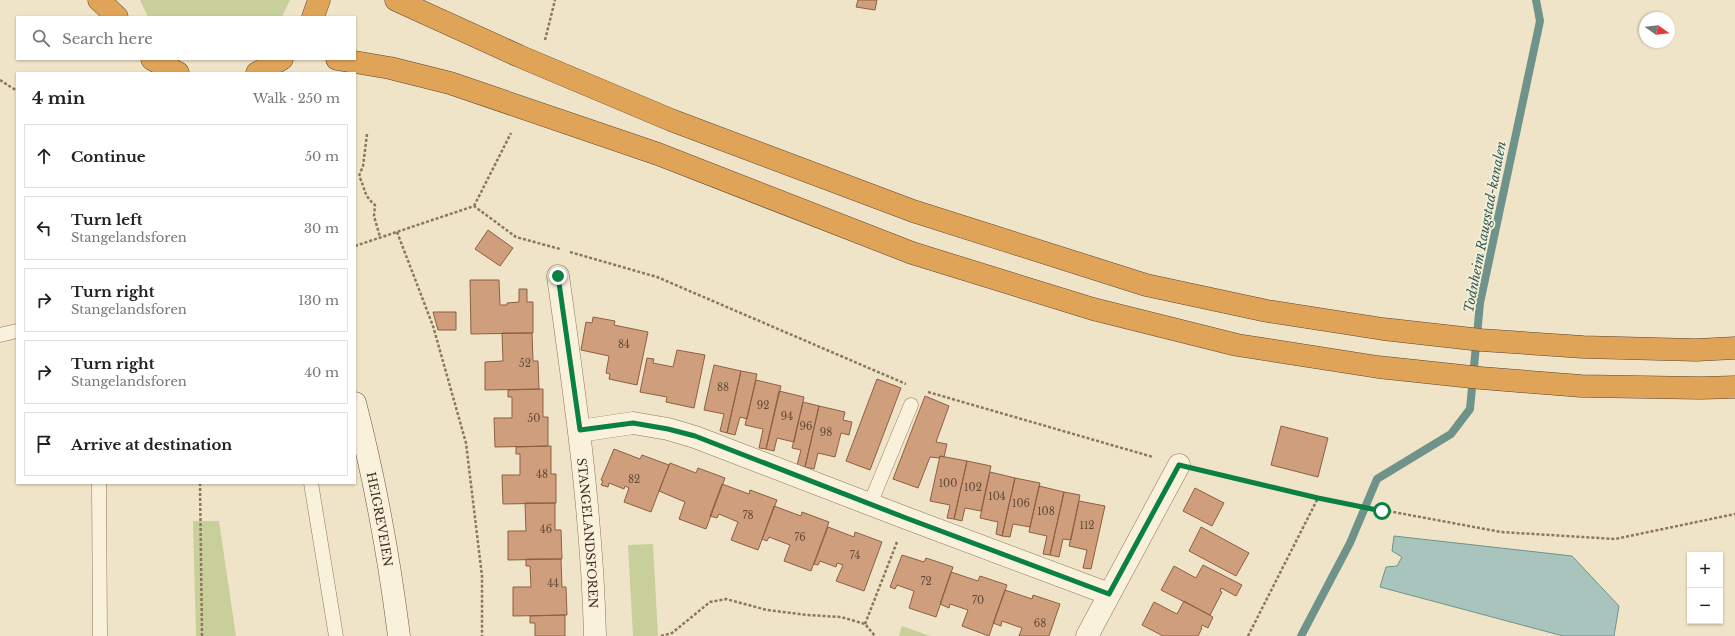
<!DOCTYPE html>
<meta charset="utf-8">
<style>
:root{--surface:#fff;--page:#f2f2f2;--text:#222;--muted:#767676;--line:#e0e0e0}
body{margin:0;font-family:"Libre Baskerville",serif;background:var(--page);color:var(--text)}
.controls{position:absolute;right:12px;bottom:12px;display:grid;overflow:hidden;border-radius:0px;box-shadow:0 1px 3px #0004}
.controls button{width:36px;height:36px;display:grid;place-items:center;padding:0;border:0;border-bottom:1px solid var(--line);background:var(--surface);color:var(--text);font:20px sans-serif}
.compass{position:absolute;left:1639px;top:12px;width:36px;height:36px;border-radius:50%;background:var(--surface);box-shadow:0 1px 3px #0004;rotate:104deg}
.stop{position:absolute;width:12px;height:12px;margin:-9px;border:3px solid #0b8043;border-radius:50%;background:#fff}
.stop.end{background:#0b8043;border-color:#fff;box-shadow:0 1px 4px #0008}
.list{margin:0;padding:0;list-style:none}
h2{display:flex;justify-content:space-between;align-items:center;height:52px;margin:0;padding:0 16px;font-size:17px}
h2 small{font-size:13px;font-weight:400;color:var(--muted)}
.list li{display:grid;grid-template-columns:26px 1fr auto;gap:12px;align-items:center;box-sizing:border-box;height:64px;margin:0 8px 8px;padding:0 8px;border:1px solid var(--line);border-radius:0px}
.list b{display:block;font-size:15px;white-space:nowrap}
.list p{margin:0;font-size:13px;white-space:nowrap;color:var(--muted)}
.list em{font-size:13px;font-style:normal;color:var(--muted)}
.icon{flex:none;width:22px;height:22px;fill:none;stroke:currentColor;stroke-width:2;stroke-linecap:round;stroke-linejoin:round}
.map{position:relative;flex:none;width:1735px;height:636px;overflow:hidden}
.search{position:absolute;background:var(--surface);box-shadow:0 1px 3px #0004;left:16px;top:16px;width:340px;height:44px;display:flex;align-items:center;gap:10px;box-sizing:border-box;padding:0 14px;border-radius:0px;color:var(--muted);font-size:15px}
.panel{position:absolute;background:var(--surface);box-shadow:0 1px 3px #0004;left:16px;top:72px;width:340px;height:412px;border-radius:0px}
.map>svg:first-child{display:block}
</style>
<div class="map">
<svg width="1735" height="636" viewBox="0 0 1735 636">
<rect width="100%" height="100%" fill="#f0e4c8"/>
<path fill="#c9cf9b" d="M140,0H290L282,17H148Z
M193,521H219L236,636H196Z
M653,544L658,636H633L628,545Z
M902,626L930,636H899Z"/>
<path fill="#a9c4bc" stroke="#6f938a" d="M1394,536L1572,556L1619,606L1614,636H1563L1380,587L1386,567L1397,566L1402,557L1392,551Z"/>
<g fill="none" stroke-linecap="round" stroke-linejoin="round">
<path stroke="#6f938a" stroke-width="8" d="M1301,636L1350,543L1377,479L1451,434L1470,409L1480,303L1540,21L1536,0"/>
</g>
<path fill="#cf9f7d" stroke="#8d5f41" d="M858,0H877L875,10L856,7Z
M488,230L513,248L500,266L475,249Z
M470,280H499L500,305H507V303L519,302V289H527V302H533V333L471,334Z
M433,312H456V330H438Z
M593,317L615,321L614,325L648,332L637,385L609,379L610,374L606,373L609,356L581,350L586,322L592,323Z
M502,333H532L533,361H538L539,389L485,390V362L503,361Z
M677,350L705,355L694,408L666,402L667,397L640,392L647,358L654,359L653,363L673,367Z
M714,365L741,371L727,433L720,431L724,414L704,410Z
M741,371L757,374L747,419L740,417L735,435L727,433Z
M877,379L901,388L870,470L846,461Z
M756,380L781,386L766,449L759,448L763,429L745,425Z
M543,389V417H548V446L495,447L494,418H512V397H508V390Z
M779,391L804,397L794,442L777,438L774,451L766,449Z
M925,396L949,406L936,442L947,444L944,457L940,456L939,458L930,457L918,488L893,479Z
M803,402L819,406L805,467L797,465L801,450L792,448Z
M819,406L845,412L843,420L852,422L849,435L841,433L835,457L818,453L814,469L805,467Z
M1281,426L1328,438L1318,477L1271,465Z
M551,446V474H556V503L503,504L502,475H520V454H516V447Z
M614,449L640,459L642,455L669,465L651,512L624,502L629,488L625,486L624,489L609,483L608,487L601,485L603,481L601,480Z
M940,456L967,461L954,519L947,518L950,505L930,501Z
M967,461L991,466L981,511L965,508L962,521L954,519Z
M670,463L696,473L698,468L725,478L706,529L679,519L685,502L659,491Z
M990,472L1015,478L1002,536L996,534L998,522L980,518Z
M1015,478L1040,483L1030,527L1013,524L1010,537L1002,536Z
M722,484L749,494L750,490L777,500L758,550L731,540L738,522L719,514L717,518L710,516Z
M1039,486L1064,492L1050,555L1043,554L1047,536L1029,532Z
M1195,488L1224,503L1212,526L1183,511Z
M1064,492L1080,495L1071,540L1063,539L1059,557L1050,555Z
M1079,501L1105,506L1091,569L1083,568L1087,550L1069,546Z
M525,503H555V530H561L562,559L508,560V531H526Z
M774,506L801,516L802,512L829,522L811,571L784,561L790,545L769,537L767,541L762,539Z
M828,527L854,537L855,532L882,542L864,591L836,581L843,565L837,563L836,567L820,561L818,565L814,564Z
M1201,527L1249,553L1236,576L1189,551Z
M902,555L924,562L926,558L953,567L936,617L909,608L914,591L897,585L895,589L890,587Z
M526,559H561L562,587H566L567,615L513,616V587H531L530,566H526Z
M1203,565L1242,585L1236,596L1221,588L1220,591L1222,592L1210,615L1161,590L1174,566L1196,578Z
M951,572L978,581L980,576L1007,585L989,636L962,626L968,610L950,604L949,608L940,604Z
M1005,590L1032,599L1033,595L1060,604L1049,636H1019L1022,628L1002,621L1001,626L993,623Z
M1184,601L1213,617L1208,628L1202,625L1201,627L1202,628L1198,636H1163L1142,625L1154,602L1177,614Z
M565,615V636H535V623H530V616Z"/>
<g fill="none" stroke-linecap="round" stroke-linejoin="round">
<defs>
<path id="lane" d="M0,335L17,331
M99,483L100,636
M311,483L336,636
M870,504L911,405"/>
<g id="street">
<path id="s1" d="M558,276C575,396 592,515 595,636"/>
<path d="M580,431L633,423L668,429L695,437L906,518L1109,594"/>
<path d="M1087,636L1179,465"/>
</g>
<g id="secondary">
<path id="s2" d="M355,403C375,480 389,557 399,636"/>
</g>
<path id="highway" d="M99,0L117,17
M396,0L519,56L671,120L913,211L1146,285L1267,311L1383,329L1481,340L1583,347L1696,350L1735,348
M313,17L319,0
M152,59L178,73
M337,59L390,68L450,83L658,154L912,253L1093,309L1237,345L1378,367L1481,378L1581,386L1701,388L1735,387
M257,73L282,59"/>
</defs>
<use href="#lane" stroke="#8d765c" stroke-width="15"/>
<use href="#street" stroke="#8d765c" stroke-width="23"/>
<use href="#secondary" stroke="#6f573f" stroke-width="23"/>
<use href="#highway" stroke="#5b4430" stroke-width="23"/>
<path stroke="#8d765c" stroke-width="2.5" stroke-dasharray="3 2" stroke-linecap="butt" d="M545,40L555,0
M0,80L17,91
M367,134L363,166L359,176C366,190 363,195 375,205L374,216L380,237
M474,206L511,133
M397,232L433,326L466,443L482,576V636
M355,246L474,206L516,237L560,249
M570,252L657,277L906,384
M928,392L1153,457
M1203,470L1318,498L1501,532L1615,539L1735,514
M200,483L202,636
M865,624L897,542
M661,636L672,633L710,602L726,599L767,610L807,615L841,617L865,624L875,636
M1248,636L1318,498"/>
<use href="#lane" stroke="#faf1dc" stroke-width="14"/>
<use href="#street" stroke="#faf1dc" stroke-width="22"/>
<use href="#secondary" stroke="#faf1dc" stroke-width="22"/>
<use href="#highway" stroke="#e0a458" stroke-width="22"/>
</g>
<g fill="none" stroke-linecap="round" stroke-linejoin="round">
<path stroke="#0b8043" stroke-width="5" d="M558,276L580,430L633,423L668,429L695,436L906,518L1109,594L1179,465L1318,498L1382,511"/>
</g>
<g text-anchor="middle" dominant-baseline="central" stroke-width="3.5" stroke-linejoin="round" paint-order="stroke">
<g font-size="10" fill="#624a37">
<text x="624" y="344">84</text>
<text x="525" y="363">52</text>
<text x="723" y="387">88</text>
<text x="763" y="405">92</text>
<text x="787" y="416">94</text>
<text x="534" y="418">50</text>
<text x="806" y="426">96</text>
<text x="826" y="432">98</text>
<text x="542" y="474">48</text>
<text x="634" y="479">82</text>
<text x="948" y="483">100</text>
<text x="973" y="487">102</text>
<text x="997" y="496">104</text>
<text x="1021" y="503">106</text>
<text x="1046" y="511">108</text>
<text x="748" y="515">78</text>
<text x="1087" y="525">112</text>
<text x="546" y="529">46</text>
<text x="800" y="537">76</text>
<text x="855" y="555">74</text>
<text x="926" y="581">72</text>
<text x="553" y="583">44</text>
<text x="978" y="600">70</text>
<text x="1040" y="623">68</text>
</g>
<g font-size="12" fill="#3d2e20" stroke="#f7eed8">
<text stroke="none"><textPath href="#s2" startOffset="119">HEIGREVEIEN</textPath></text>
<text stroke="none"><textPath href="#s1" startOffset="259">STANGELANDSFOREN</textPath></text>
</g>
<g font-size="13" font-style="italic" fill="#2f5d5a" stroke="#f7eed8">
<text transform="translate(1485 227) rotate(-79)">Todnheim Raugstad-kanalen</text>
</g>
</g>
</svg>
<div class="controls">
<button>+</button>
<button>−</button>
</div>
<svg class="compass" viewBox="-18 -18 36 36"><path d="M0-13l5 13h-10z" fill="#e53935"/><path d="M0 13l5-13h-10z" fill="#767676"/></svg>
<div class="stop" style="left:1382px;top:511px"></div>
<div class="stop end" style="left:558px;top:276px"></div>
<div class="search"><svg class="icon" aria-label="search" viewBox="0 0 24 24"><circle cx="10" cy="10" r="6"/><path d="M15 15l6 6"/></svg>Search here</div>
<section class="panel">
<h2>4 min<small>Walk · 250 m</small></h2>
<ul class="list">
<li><svg class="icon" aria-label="ahead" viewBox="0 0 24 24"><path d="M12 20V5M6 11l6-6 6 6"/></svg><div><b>Continue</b></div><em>50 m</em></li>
<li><svg class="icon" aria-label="left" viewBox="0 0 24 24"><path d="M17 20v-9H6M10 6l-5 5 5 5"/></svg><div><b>Turn left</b><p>Stangelandsforen</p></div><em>30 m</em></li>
<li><svg class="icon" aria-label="right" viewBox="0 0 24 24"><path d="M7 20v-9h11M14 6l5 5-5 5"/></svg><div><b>Turn right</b><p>Stangelandsforen</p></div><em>130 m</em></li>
<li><svg class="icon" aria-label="right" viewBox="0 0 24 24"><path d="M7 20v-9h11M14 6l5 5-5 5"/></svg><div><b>Turn right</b><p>Stangelandsforen</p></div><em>40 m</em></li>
<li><svg class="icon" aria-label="arrive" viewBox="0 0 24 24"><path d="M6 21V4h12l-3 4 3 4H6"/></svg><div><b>Arrive at destination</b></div></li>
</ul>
</section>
</div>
